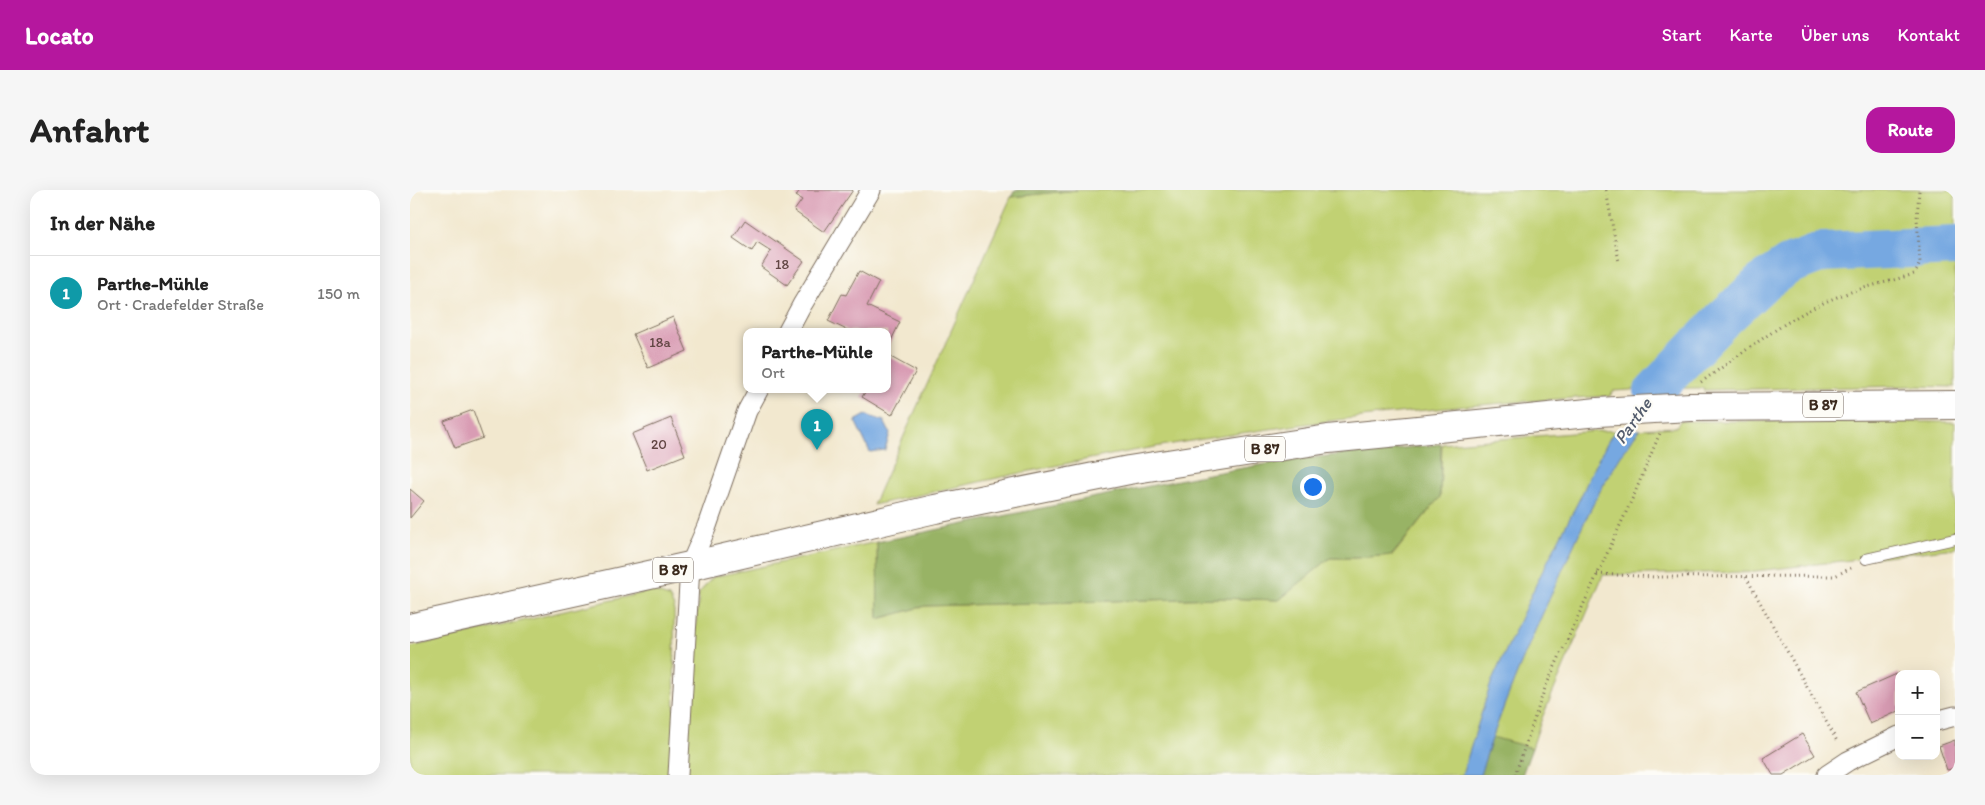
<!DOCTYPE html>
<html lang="de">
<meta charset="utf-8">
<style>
:root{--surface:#fff;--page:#f6f6f6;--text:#222;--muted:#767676;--line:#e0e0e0;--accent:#b5179e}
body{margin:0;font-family:Itim,sans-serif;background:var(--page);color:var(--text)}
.controls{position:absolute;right:15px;bottom:15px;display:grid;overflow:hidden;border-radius:10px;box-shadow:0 5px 20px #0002}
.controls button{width:45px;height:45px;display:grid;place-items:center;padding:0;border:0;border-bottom:1px solid var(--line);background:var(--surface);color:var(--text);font:25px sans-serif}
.you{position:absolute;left:902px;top:296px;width:18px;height:18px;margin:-12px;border:4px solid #fff;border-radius:50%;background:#1a73e8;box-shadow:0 0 0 8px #1a73e833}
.badge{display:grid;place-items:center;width:32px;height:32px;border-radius:50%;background:var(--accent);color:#fff;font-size:16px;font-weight:700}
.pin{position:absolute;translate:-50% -41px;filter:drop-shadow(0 1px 2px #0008)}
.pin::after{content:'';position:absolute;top:26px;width:18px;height:15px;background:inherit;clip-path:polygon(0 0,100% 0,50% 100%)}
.popup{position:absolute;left:333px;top:138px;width:148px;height:65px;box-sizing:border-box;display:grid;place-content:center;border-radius:10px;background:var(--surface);filter:drop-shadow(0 1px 4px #0005);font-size:16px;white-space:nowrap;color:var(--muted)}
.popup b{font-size:19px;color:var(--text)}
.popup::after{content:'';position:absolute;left:50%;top:100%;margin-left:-10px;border:10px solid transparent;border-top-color:var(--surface)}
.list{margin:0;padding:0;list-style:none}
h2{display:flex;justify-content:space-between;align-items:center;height:65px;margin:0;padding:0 20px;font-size:21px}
h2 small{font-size:16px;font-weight:400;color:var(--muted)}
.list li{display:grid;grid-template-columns:32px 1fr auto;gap:15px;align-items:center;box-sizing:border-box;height:75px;padding:0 20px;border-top:1px solid var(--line)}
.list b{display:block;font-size:19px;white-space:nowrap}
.list p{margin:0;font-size:16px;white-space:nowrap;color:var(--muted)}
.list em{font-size:16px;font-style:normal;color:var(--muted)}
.map{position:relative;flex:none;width:1545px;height:585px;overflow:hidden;border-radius:15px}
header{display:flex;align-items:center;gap:30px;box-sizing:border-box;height:70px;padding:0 25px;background:var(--accent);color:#fff}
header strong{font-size:24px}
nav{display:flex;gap:28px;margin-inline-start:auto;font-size:18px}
.intro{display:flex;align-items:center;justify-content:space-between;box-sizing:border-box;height:120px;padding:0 30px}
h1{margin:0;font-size:35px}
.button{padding:12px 22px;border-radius:15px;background:var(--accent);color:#fff;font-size:18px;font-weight:700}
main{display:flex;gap:30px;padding:0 30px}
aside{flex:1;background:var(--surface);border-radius:15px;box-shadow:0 5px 20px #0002}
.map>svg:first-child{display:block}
</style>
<header>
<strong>Locato</strong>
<nav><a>Start</a><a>Karte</a><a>Über uns</a><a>Kontakt</a></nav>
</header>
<div class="intro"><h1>Anfahrt</h1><a class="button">Route</a></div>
<main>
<aside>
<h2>In der Nähe<small></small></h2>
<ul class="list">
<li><span class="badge" style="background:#0f9aa8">1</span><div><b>Parthe-Mühle</b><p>Ort · Cradefelder Straße</p></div><em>150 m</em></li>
</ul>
</aside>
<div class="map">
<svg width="1545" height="585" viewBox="0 0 1545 585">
<rect width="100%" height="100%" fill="#fdfcf7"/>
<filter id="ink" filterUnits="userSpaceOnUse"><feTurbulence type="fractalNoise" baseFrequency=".02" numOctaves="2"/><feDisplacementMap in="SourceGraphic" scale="10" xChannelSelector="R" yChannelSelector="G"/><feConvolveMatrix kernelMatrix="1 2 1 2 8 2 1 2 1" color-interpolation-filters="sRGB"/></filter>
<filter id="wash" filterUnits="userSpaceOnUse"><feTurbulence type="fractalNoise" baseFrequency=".0096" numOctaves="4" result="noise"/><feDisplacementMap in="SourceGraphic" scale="20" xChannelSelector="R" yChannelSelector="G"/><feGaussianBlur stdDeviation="1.12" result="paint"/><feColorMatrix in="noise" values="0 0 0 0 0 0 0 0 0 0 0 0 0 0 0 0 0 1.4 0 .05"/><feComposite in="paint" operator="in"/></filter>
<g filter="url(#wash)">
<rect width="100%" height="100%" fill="#f2e8cf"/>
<path fill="#c1d173" stroke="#7e7e48" d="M667,0H1545V197L1499,196L1293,200L1294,198C1264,198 1233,199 1203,201L1200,206C1047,214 895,231 745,257C650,273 557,295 463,315L601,7Z
M1270,231L1545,232V358L1337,382L1193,385L1132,528L1122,558L1075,546L1062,585H271L289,403L303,387L467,352L468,429L515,416L809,408L869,410L920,368H945L983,365L1030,307L1032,254L1174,242L1266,237Z
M241,401L259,407L264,417L265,585H0V457Z"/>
<path fill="#98b365" stroke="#6a6e42" d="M605,0H667L601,7Z
M1031,254L1030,307L982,365L945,368H920L869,410L809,408L515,416L468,429L467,352L793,285L880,270Z
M1075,545L1122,558L1112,585H1062Z"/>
<path fill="#76a8e1" stroke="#586980" d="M1276,156L1292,167C1252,207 1216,253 1189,303C1174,331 1161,362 1147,392C1118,455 1091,518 1070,585H1052L1081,493L1128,390L1171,306L1185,275L1201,246L1227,210Z
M456,225L474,231L480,243L475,260L460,262L445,231Z"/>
<path fill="#f2e8cf" d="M1265,198L1234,239L1202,241L1232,200Z"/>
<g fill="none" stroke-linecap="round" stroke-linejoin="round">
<path stroke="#76a8e1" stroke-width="40" d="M1244,201L1311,131L1352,93L1378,75L1412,62L1545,56"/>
</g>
<g id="blocks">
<path fill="#d99cb4" d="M390,0H443L414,42L384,21L392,10L386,6Z
M335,30L394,71L377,95L351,77L361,61L347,52L342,61L323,48Z
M449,81L469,92L457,116L490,132L477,159V141H439L418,131L432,104L436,105Z
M263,127L277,161L238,178L223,144Z
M477,165L506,181L482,225L452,207L457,199H477Z
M63,220L73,248L45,258L34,231Z
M261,228L275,265L237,280L222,244Z
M0,299L14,311L0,328Z
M1489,483V521L1460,534L1446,502Z
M1392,544L1405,565L1373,585H1363L1353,568Z
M1545,550V578L1537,580L1529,556Z"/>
</g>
</g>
<g filter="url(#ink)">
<use href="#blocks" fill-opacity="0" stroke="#7b6c5c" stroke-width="1"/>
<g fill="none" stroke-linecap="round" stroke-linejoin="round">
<defs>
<path id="lane" d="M1456,369L1545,349"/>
<path id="street" d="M378,141L392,115L461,0
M1526,531L1545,526
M268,585L280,376L297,336L337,221L349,199
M1417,585L1438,571L1489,546"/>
<path id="primary" d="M1281,217L1545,215
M0,438L280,376L525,319L719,280L918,249L1188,222"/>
</defs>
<use href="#lane" stroke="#7b6c5c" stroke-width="12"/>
<use href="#street" stroke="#7b6c5c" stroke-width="21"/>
<use href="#primary" stroke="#7b6c5c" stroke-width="30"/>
<path stroke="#7b6c5c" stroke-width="3" stroke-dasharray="1 4" stroke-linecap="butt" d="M1196,0L1209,72
M1291,192C1335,162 1377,127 1427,107C1452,97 1479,92 1504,84L1507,80L1510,72L1507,28L1509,0
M1187,384L1245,387L1425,386L1443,377
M1336,387L1428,553
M1105,585L1135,498L1224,305L1250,243"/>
<use href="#lane" stroke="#fff" stroke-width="10"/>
<use href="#street" stroke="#fff" stroke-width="19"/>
<use href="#primary" stroke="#fff" stroke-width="28"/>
<defs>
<path id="primary-bridge" d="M1188,222L1281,217"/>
</defs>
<use href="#primary-bridge" stroke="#7b6c5c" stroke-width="30" stroke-linecap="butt"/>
<use href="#primary-bridge" stroke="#fff" stroke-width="28"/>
</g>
</g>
<g text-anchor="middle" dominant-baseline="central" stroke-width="4.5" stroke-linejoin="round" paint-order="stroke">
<g font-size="14" fill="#624644">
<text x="372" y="74">18</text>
<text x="250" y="152">18a</text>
<text x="249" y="254">20</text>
</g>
<g fill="#fdfcf7" stroke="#75695f" stroke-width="1">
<rect x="1393" y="202.5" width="40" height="25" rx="4"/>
<rect x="835" y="246.5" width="40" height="25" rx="4"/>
<rect x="243" y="367.5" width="40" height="25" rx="4"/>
</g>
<g font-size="15" font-weight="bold" fill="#3b2a1e">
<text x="1413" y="215">B 87</text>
<text x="855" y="259">B 87</text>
<text x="263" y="380">B 87</text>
</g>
<g font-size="18" font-style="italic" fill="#535c6c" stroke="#fdfcf7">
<text transform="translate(1223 231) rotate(-55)">Parthe</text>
</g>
</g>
</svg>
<div class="controls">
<button>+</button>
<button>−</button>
</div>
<div class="you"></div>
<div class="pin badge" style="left:407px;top:260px;background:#0f9aa8">1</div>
<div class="popup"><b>Parthe-Mühle</b>Ort</div>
</div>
</main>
